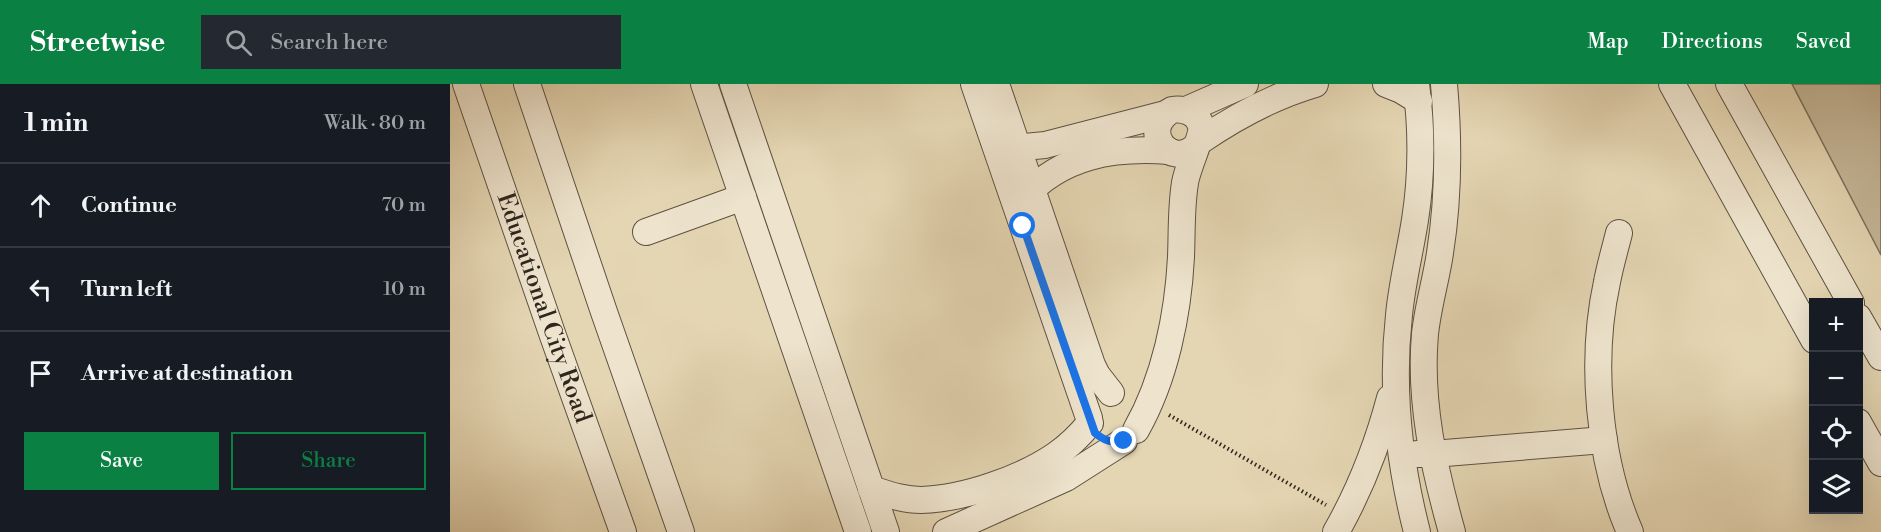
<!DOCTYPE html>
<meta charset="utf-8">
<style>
:root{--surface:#171b24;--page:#242831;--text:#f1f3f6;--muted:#9ea1a6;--line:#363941;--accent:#0b8043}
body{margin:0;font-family:"Libre Bodoni",serif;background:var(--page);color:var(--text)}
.controls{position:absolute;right:18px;bottom:18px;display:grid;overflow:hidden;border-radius:0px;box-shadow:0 6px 24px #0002}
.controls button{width:54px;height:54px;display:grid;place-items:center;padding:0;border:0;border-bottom:2px solid var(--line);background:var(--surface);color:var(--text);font:30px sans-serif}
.stop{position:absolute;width:18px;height:18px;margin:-14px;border:4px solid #1a73e8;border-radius:50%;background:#fff}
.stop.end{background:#1a73e8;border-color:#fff;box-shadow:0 2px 6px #0008}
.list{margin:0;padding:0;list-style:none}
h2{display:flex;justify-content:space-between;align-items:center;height:78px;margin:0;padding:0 24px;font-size:26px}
h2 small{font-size:20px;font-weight:400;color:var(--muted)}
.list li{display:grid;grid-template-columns:39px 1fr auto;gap:18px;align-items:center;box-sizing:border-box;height:84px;padding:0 24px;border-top:2px solid var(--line)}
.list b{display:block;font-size:22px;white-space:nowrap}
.list em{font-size:20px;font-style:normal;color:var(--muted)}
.actions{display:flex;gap:12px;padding:18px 24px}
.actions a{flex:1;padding:14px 0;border:2px solid var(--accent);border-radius:0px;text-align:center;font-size:21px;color:var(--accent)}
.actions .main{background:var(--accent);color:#fff}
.icon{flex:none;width:33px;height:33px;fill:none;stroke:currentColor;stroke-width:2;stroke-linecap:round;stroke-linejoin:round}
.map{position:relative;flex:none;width:1431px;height:448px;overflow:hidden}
header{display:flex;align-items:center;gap:36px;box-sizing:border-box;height:84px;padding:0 30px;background:var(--accent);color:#fff}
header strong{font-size:28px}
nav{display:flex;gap:33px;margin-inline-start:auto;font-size:21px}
.search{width:420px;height:54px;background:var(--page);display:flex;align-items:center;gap:15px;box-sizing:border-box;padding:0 21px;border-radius:0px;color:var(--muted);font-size:22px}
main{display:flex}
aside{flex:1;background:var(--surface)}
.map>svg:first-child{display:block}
</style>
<header>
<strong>Streetwise</strong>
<div class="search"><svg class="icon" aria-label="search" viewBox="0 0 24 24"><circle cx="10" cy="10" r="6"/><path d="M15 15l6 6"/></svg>Search here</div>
<nav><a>Map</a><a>Directions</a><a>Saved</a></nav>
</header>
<main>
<aside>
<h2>1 min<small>Walk · 80 m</small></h2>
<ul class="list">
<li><svg class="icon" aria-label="ahead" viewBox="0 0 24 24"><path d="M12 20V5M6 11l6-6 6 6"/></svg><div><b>Continue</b></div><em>70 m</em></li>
<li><svg class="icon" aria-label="left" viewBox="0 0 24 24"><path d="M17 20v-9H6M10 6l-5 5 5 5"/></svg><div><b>Turn left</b></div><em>10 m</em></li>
<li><svg class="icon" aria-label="arrive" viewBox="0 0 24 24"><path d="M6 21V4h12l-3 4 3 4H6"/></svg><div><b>Arrive at destination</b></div></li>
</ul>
<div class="actions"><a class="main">Save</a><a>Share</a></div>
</aside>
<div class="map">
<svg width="1431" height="448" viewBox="0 0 1431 448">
<rect width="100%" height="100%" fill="#e5d6b3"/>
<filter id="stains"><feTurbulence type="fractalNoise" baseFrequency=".00333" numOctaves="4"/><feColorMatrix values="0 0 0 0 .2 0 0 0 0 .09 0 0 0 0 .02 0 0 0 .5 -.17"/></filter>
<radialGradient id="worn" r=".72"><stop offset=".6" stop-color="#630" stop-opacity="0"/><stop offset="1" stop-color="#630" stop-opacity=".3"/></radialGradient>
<path fill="#c6b89a" stroke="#7a6f5c" stroke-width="1.5" d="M1342,0H1431V171Z"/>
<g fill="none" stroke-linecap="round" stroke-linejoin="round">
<defs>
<g id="minor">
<path id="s1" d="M16,0L103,252L173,448"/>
<path d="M77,0L154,228L231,448"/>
<path d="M254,0L408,448"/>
<path d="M283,0L436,448"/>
<path d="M524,0L639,334"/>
<path d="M546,0L642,281L647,291L661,309"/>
<path d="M936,0L951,6L969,17"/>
<path d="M966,0C972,45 972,91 965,136C960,168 952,199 949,231C941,303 949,378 967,448"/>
<path d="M994,0C999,57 999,112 990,169C986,196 978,222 975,250C969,317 984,384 1002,448"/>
<path d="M1222,0L1364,256"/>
<path d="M1279,0L1401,219"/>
<path d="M736,26L795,0"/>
<path d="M750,57C785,33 824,12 865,0"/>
<path d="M552,65L595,61L715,30"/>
<path d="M572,115C612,71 663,63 719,67"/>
<path d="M196,148L293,113"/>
<path d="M1169,149C1165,165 1160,182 1157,198C1140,276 1148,375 1180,448"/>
<path d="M1408,233L1431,273"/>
<path d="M1408,338L1431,379"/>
<path d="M686,346C715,295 728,231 731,173C732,148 731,123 735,99C737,84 753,52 751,42C748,29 734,24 722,26C688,45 720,87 746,62"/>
<path d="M967,370H983L1154,356"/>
<path d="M421,405C437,410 453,416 471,416C513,415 571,395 606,371C619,362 630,351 640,339"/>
<path d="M496,448L616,394L674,357"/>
<path d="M886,448C911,404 927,363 940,314"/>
</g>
</defs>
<use href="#minor" stroke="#5c5242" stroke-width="28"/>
<path stroke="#2f261d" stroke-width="4" stroke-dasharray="1.5 3" stroke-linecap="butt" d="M719,331L876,421"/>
<use href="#minor" stroke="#eee4ce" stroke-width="26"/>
</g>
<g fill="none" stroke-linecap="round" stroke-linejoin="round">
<path stroke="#1a73e8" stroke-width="8" d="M573,142L645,349C655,357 661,359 674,357"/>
</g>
<g text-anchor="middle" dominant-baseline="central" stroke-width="4.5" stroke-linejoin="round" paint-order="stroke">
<g font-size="24" fill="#2f261d" stroke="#eee4ce">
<text stroke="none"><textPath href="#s1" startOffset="237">Educational City Road</textPath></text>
</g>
</g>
<rect width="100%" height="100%" filter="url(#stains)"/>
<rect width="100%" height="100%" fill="url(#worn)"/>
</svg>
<div class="controls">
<button>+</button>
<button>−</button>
<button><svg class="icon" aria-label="locate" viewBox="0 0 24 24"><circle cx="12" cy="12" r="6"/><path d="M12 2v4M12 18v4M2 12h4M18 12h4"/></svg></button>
<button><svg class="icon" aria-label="layers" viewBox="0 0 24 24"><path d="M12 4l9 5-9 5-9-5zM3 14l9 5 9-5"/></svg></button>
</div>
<div class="stop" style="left:573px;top:142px"></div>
<div class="stop end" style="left:674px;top:357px"></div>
</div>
</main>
